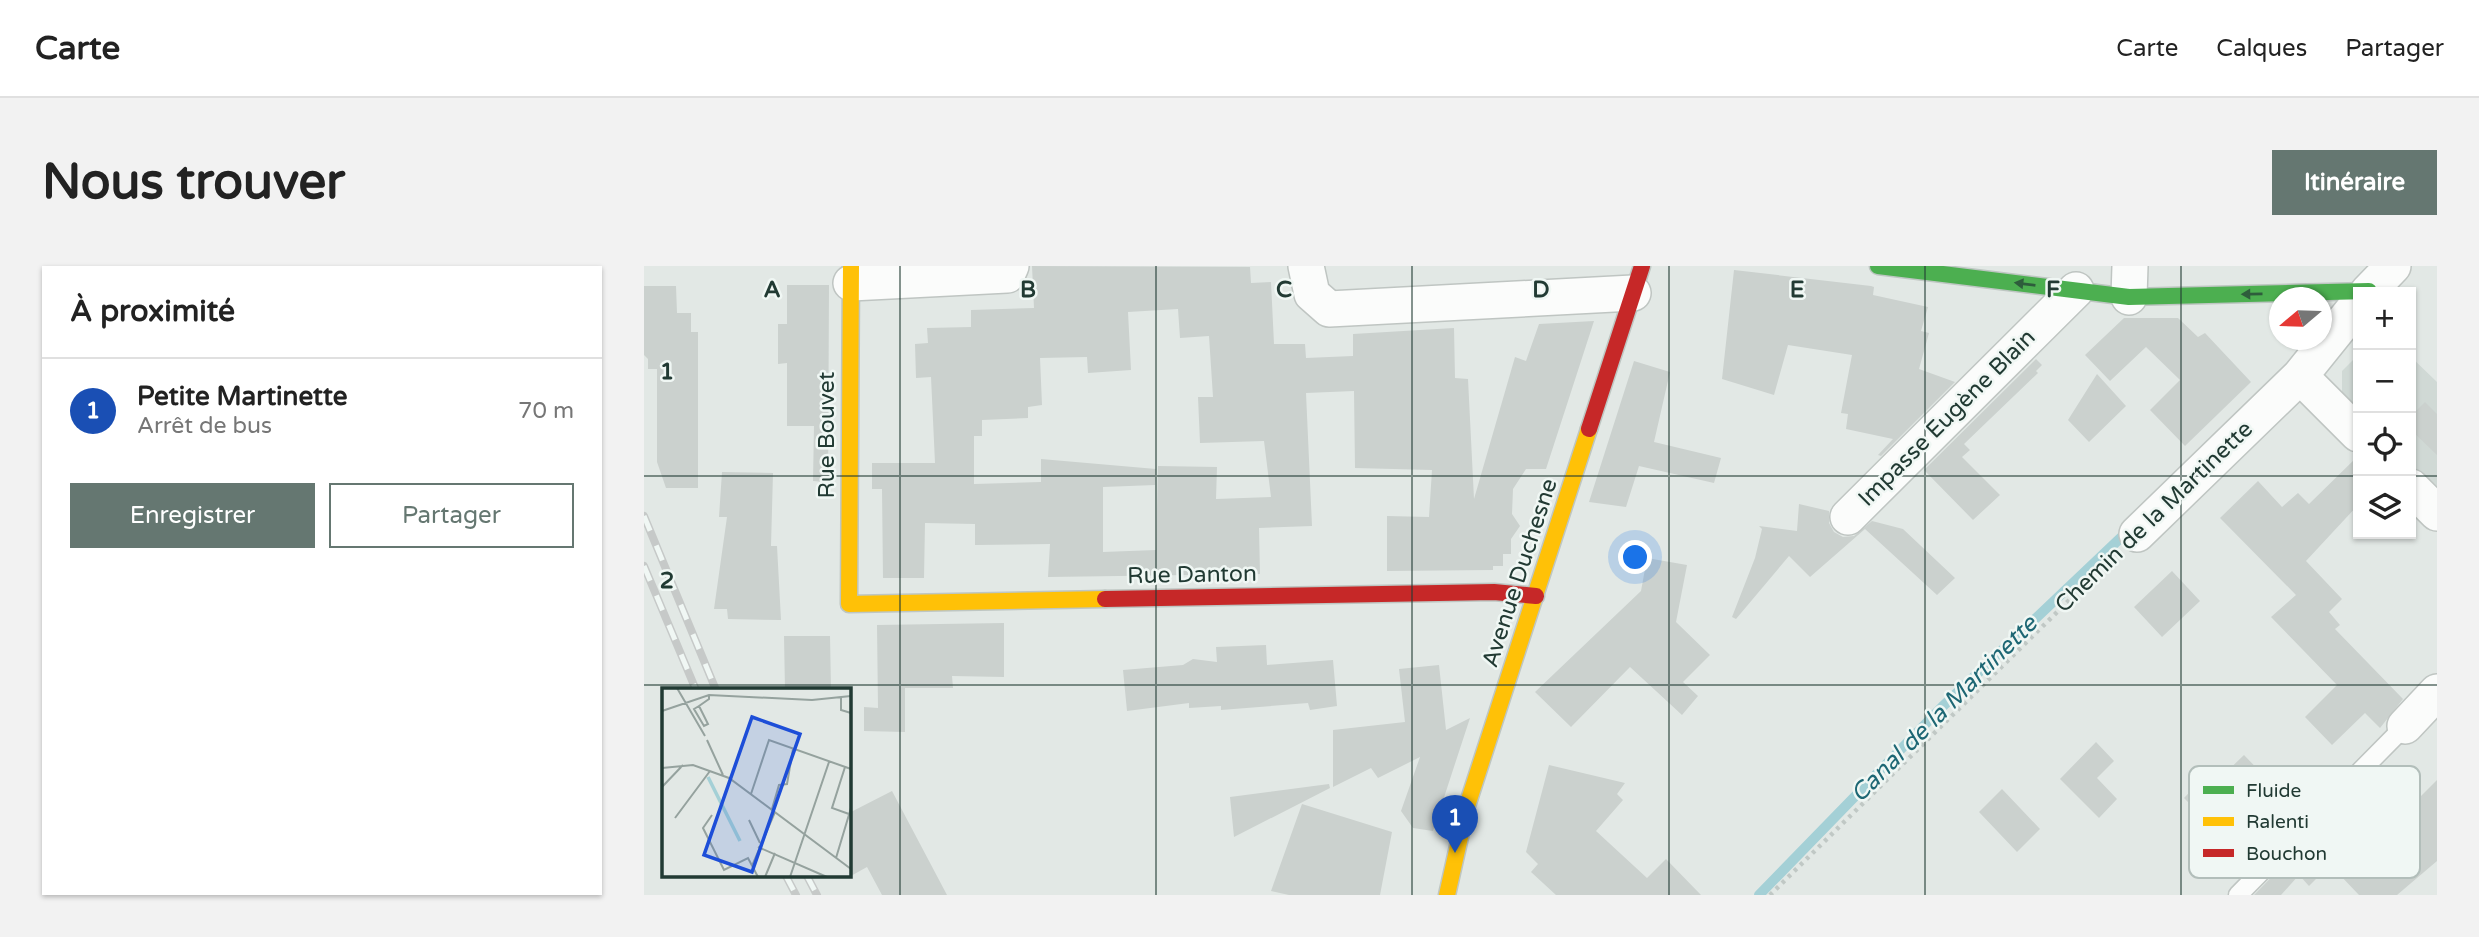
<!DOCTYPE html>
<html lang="fr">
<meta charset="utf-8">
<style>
:root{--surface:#fff;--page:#f2f2f2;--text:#222;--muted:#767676;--line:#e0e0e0;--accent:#657771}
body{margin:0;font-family:"Varela Round",sans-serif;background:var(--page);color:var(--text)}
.controls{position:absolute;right:21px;top:21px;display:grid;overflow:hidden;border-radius:0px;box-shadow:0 2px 5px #0004}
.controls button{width:63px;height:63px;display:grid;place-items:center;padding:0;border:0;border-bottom:2px solid var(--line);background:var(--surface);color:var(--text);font:35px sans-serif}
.compass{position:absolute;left:1625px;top:21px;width:63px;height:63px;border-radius:50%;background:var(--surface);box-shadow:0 2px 5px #0004;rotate:251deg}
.you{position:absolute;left:992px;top:292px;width:24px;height:24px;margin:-18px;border:5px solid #fff;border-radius:50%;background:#1a73e8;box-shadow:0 0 0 10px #1a73e833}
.badge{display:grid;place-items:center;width:46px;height:46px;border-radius:50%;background:var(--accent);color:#fff;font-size:23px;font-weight:700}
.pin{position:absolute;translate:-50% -58px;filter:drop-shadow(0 2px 4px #0008)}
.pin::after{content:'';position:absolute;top:37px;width:24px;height:21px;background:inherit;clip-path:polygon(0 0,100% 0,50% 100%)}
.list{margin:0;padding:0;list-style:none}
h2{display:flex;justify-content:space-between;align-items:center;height:91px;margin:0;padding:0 28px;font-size:30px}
h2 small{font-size:23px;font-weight:400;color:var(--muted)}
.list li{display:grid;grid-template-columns:46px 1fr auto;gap:21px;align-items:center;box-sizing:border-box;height:105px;padding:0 28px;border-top:2px solid var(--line)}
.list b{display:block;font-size:26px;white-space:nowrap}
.list p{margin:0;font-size:23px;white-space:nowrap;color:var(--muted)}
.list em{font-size:23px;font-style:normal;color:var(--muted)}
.actions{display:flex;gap:14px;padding:21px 28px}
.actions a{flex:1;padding:16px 0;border:2px solid var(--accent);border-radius:0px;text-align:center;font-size:24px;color:var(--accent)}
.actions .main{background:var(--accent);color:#fff}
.icon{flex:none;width:38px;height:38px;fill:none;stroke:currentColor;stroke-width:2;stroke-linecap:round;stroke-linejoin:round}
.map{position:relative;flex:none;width:1793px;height:629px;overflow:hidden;border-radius:0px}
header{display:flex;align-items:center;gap:42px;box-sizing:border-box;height:98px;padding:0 35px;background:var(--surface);border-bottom:2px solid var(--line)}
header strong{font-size:33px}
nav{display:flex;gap:38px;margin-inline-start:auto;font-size:24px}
.intro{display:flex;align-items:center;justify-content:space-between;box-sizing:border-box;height:168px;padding:0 42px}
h1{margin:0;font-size:49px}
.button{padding:18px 32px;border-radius:0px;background:var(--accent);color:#fff;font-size:24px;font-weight:700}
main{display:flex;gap:42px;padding:0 42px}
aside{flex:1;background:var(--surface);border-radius:0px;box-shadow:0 2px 5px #0004}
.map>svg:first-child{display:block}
</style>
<header>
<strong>Carte</strong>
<nav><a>Carte</a><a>Calques</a><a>Partager</a></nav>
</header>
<div class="intro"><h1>Nous trouver</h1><a class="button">Itinéraire</a></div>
<main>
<aside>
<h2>À proximité<small></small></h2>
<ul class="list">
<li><span class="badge" style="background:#1a4fb4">1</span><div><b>Petite Martinette</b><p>Arrêt de bus</p></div><em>70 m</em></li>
</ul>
<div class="actions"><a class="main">Enregistrer</a><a>Partager</a></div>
</aside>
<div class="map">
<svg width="1793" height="629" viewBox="0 0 1793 629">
<rect width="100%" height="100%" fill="#e2e8e5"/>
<path fill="#d0d9d5" d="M1714,89V148L1698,131V105Z
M1767,91L1793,116V228L1767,202Z"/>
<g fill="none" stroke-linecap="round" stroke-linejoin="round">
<path stroke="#a4d0d6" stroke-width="10" d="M1115,629L1298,441L1486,263"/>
</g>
<path fill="#cbd1ce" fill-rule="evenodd" d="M388,0L606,1L607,17L627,16L630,78H661L662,92L709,90V68L810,62L811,112L824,113L830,233L871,91L882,95L895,58L950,55L902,203H882L869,223L868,248L876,260L867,273V288H859V300H849V304L743,305V250L785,251L788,204L711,202L710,125L662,127L668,260L615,262L616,308L404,311L406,278L331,279V258L281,257L280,312H239L238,223H228V197H291L287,111L272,112L271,78L284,77L283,62L327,61V44L390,42ZM534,43L536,72L565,70L569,131H554L556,177L620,175L627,231L572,233L573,201L514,200L512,284L459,286V221L511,219L512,203L397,193V216L330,218V170H338V154L384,152V141L398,139L396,92L443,91L444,107L487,104L484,46Z
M1090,4L1227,20L1230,21L1229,29L1284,41L1277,65L1285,67L1275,103L1311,116L1237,190L1234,189L1249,173L1202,163L1204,148L1197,147L1208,89L1144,79L1130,129L1078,113Z
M143,19H185L184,224H181V216L169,215L170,160H143V97L134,98V58H143Z
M0,20H32L33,47H47V66H54V222H22L13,196V103H4V93L0,89Z
M1480,52H1534L1554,71L1561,67L1607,116L1541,180L1506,144L1536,114L1502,81L1466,115L1441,89Z
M1392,93L1398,99L1392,105L1394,107L1320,178L1326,184L1318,191L1356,229L1329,254L1280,204Z
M990,95L1026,106L1010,176L1077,192L1070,217L995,200L982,241L945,236Z
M1453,108L1482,140L1445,176L1424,154Z
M1781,136L1793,148V189L1767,164V150Z
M1714,190V239L1662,295L1698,333L1685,346L1696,359L1691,363L1759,433L1736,462L1721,447L1688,479L1661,451L1693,419L1627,351L1652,329L1576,252L1614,215L1638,241L1654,227L1665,238Z
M78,206L129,207L127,280H133L137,354L84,353L83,343H70L83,251H75Z
M1155,238L1185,245V257L1190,266L1199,271L1210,270L1228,255L1259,263L1311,312L1293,329L1221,263L1166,311L1145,290L1092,353L1088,351L1111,292L1118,263L1115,260L1153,265Z
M1003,292L1043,299L1032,356L1066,389L1039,416L1054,430L1038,449L986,401L927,461L891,426L997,325Z
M1528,305L1556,335L1518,371L1490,341Z
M360,357V411L308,410L309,422H261V466L220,465V441L234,442L233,359Z
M140,370H186L187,424H141Z
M622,379L623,399L689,394L693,440L666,444L664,437L577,444V440L545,442V437L483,445L479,404L539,399L549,393L573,396L572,381Z
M795,399L802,464L826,452L789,565L769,562L757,545L776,491L734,512L727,502L689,521V464L761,456L755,403Z
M1452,476L1470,495L1453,512L1473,533L1455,552L1416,513Z
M1600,489L1656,547L1607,600L1540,532L1563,508L1572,516Z
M905,499L981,517L973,528L979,534L952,565L1003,612L1022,593L1057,629H912L887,606L894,598L882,586Z
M1793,514V595L1753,629H1715L1694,607L1758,555L1755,552Z
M685,518L686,522L590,571L586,531Z
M1358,523L1396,563L1373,586L1335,546Z
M248,525L303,629H238L223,601L205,611V547Z
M658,538L748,566L736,629H645L627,625Z
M1664,574L1686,599L1665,620L1655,609L1637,629H1610Z"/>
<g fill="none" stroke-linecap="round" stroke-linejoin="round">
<defs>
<path id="lane" d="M1594,629L1761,460"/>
<path id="street" d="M662,0L668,28L685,43L989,27
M207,17L363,9L367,0
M1724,26L1749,0
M1485,31L1486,0
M1714,38L1656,110L1714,168
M1767,221L1793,247
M1204,251L1432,24
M1493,268L1656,110
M1761,460L1793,426"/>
<path id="fast" d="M1234,0L1485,31L1725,25"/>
<path id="slow" d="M207,0L205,338L461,333
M803,629L823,540L945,163"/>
<path id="jam" d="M945,163L998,0
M461,333L850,326L892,330"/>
</defs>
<use href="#lane" stroke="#bfc5c2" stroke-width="21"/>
<use href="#street" stroke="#bfc5c2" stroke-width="38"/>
<use href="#fast" stroke="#bec6c2" stroke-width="19"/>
<use href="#slow" stroke="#bec6c2" stroke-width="19"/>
<use href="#jam" stroke="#bec6c2" stroke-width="19"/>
<path stroke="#c0c8c5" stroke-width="4.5" stroke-dasharray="3.5 5" stroke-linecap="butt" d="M1126,629L1472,288"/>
<use href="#lane" stroke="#fbfcfb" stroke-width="18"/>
<use href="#street" stroke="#fbfcfb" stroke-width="35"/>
<use href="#fast" stroke="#4caf50" stroke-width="16"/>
<use href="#slow" stroke="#ffc107" stroke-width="16"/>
<use href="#jam" stroke="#c62828" stroke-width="16"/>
<defs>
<path id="rail" d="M0,250L72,424
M0,300L52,424
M142,610L152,629
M163,610L173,629"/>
</defs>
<use href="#rail" stroke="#c6c9c8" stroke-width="8"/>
<use href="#rail" stroke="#f0f7f4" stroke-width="5" stroke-dasharray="16" stroke-linecap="butt"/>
</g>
<defs><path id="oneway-solid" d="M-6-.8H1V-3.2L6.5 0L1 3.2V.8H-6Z" transform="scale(1.75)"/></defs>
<g fill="#2e5d3c">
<use href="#oneway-solid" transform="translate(1381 18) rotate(-173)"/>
<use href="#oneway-solid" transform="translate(1608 28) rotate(179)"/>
</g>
<path fill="none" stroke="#213a33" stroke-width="2" stroke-opacity="0.55" d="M256,0V629M512,0V629M768,0V629M1025,0V629M1281,0V629M1537,0V629M0,210H1714M1767,210H1793M0,419H1793"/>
<g text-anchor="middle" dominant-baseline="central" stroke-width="5" stroke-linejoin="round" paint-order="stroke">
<g font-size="23" fill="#213a33" stroke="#f0f7f4">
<text transform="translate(1303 152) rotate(-45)">Impasse Eugène Blain</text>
<text transform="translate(183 169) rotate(-90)">Rue Bouvet</text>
<text transform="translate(1510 251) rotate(-44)">Chemin de la Martinette</text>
<text transform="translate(876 307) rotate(-72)">Avenue Duchesne</text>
<text transform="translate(548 309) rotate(-1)">Rue Danton</text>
</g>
<g font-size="24" font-style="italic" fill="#1d6774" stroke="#f0f7f4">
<text transform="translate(1300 443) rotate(-45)">Canal de la Martinette</text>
</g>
</g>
<g transform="translate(18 422)">
<rect width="189" height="189" fill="#e2e8e5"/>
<path fill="none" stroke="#a4d0d6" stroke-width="3.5" d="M46,89L78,153"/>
<path fill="none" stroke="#95a29e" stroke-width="2" d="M15,0L43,48M179,9V22L189,25M37,18L32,21L42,38L46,36L37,18L47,11V7M0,23L47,7L150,12L189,8M45,52L61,87M183,79L170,120L187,126M0,80L31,77L67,90L189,181M0,99L21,77M89,106L107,52L189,81M110,121L117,97L125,96L131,61M50,127L41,140L62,182L86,170L96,189M13,130L48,83M87,132L98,155M96,159L165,189M174,170L189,120M90,178L113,124M103,189L113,165M128,189L167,74"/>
<path fill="#1d4ed8" fill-opacity="0.15" stroke="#1d4ed8" stroke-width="3.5" d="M90,29L138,46L90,184L42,167Z"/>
<rect width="189" height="189" fill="none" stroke="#213a33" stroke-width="3.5"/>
</g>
<rect x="1545" y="500" width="231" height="112" rx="10" fill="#f0f7f4" stroke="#b2beba" stroke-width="2"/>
<rect x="1559" y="520" width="31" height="8" fill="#4caf50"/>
<rect x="1559" y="551" width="31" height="9" fill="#ffc107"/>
<rect x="1559" y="583" width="31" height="8" fill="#c62828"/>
<g font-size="19" fill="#213a33">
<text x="1602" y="531">Fluide</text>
<text x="1602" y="562">Ralenti</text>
<text x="1602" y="594">Bouchon</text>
</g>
<g font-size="23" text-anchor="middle" font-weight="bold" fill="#213a33" stroke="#f0f7f4" stroke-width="5" stroke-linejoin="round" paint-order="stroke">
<text x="128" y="31">A</text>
<text x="384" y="31">B</text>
<text x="640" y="31">C</text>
<text x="897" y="31">D</text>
<text x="1153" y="31">E</text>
<text x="1409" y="31">F</text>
<text x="23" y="113">1</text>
<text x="23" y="322">2</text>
</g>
</svg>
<div class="controls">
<button>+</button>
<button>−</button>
<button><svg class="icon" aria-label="locate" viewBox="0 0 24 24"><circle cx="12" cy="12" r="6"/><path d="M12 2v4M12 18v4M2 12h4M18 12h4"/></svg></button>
<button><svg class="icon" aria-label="layers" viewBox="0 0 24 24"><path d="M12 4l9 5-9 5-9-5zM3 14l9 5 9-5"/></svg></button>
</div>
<svg class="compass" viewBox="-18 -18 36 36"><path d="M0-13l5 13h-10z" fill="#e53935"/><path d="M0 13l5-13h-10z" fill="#767676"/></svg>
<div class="you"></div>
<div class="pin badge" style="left:811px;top:587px;background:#1a4fb4">1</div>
</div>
</main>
